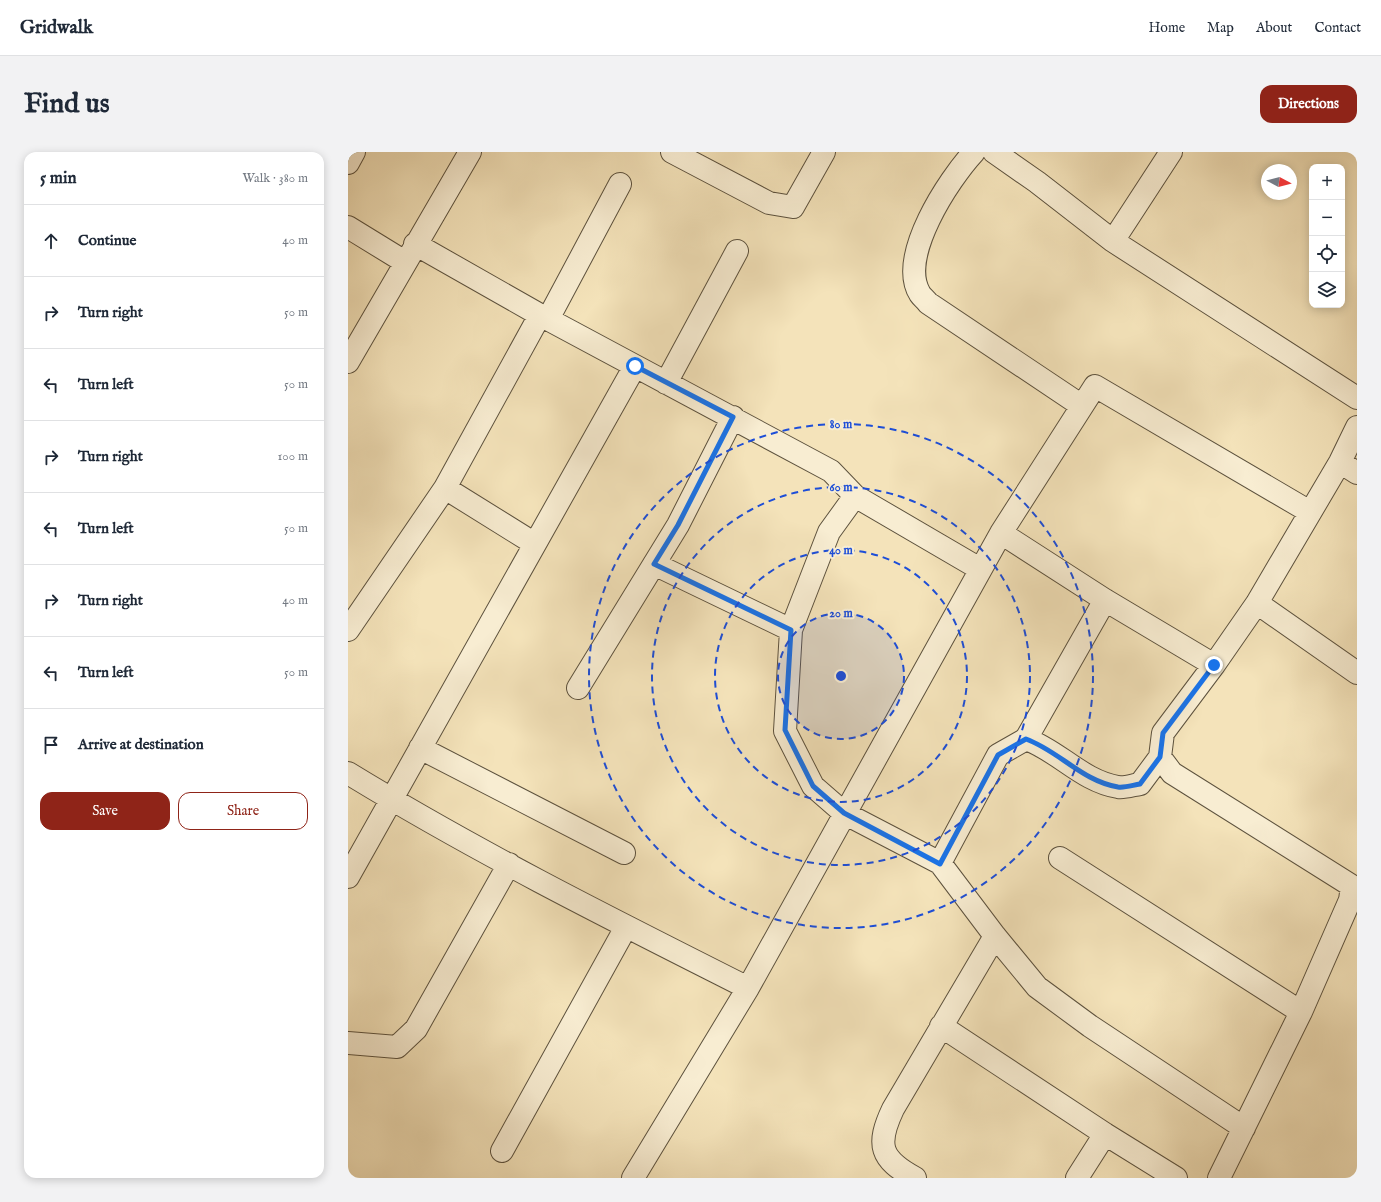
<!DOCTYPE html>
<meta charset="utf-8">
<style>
:root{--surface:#fff;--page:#f2f2f3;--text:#1f2937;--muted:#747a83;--line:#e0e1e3;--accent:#8f2418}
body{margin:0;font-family:"IM FELL English",serif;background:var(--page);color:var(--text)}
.controls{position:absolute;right:12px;top:12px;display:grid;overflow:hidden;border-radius:8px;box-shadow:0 2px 10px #0003}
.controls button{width:36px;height:36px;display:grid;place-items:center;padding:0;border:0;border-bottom:1px solid var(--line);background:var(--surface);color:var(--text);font:20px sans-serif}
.compass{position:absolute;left:913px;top:12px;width:36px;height:36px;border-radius:50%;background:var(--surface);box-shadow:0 2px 10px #0003;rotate:97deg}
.stop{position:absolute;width:12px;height:12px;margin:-9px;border:3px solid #1a73e8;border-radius:50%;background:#fff}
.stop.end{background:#1a73e8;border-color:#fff;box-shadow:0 1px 4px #0008}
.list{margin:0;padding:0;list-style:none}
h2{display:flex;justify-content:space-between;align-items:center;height:52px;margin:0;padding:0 16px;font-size:17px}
h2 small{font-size:13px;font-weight:400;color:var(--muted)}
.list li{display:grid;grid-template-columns:26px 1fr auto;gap:12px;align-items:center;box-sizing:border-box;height:72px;padding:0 16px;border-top:1px solid var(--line)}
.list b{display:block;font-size:15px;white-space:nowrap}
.list em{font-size:13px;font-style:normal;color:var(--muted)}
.actions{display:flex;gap:8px;padding:12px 16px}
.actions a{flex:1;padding:9px 0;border:1px solid var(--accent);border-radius:12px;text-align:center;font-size:14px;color:var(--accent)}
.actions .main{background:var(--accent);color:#fff}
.icon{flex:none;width:22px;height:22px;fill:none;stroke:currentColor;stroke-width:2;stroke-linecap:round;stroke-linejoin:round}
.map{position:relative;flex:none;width:1009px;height:1026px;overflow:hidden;border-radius:12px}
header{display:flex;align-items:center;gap:24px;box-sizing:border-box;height:56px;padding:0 20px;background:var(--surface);border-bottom:1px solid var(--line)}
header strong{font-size:19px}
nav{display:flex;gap:22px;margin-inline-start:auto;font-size:14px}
.intro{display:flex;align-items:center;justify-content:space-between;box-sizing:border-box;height:96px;padding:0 24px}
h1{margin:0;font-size:28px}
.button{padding:10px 18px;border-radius:12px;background:var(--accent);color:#fff;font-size:14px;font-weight:700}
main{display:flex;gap:24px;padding:0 24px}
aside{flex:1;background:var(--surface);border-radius:12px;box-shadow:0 2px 10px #0003}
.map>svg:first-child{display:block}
</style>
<header>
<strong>Gridwalk</strong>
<nav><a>Home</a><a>Map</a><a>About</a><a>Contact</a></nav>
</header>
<div class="intro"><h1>Find us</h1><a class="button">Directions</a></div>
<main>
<aside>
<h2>5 min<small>Walk · 380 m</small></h2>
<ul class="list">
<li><svg class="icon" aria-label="ahead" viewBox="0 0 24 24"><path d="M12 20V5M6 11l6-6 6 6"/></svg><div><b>Continue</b></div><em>40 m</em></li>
<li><svg class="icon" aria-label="right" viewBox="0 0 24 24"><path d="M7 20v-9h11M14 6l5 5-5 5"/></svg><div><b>Turn right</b></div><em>50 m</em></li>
<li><svg class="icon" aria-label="left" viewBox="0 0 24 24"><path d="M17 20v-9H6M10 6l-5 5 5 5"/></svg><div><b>Turn left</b></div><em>50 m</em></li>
<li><svg class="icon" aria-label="right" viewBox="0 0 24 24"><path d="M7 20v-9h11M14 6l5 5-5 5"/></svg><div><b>Turn right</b></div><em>100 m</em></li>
<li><svg class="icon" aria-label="left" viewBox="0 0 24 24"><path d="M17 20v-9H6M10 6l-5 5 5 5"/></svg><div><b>Turn left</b></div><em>50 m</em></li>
<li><svg class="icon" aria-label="right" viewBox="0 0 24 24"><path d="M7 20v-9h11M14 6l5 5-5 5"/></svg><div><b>Turn right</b></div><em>40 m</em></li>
<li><svg class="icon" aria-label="left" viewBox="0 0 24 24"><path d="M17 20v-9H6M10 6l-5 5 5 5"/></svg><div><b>Turn left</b></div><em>50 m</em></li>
<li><svg class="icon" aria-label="arrive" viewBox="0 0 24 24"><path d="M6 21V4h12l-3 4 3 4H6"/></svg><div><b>Arrive at destination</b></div></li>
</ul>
<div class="actions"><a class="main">Save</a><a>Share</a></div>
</aside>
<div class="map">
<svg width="1009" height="1026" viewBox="0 0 1009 1026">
<rect width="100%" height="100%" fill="#f4e3ba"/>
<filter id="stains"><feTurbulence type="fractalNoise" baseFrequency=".005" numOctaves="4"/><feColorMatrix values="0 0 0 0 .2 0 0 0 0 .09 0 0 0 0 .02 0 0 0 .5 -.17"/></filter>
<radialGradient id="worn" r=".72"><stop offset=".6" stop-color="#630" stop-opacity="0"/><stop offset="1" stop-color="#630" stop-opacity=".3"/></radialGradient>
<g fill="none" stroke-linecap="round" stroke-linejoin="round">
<defs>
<path id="minor" d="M324,0L421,51L445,55L476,0
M626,0C601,27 549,105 572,142C574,145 578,148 580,151L734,254
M646,0L689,30L765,89L1009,246
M0,11L6,0
M0,75L57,110
M765,89L823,0
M67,92L192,163L483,319L507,344L632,417
M200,167L272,32
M0,210L122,0
M318,231L389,99
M992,310L1009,321
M97,336L187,392
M507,344L481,380L443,478L437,579L465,634L496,661L592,711L647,784L689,835L742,874L896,976
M653,381L757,448L866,513
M306,412L443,478
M909,451L1009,521
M0,478L97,336L192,163
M230,536L330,373L385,265
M678,587L757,448
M72,596L276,701
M0,621C129,700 265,768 400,836
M712,706L953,860
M592,711L650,603L678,587C711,599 734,629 770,635C777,636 785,633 792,632L812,605
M0,725L287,214
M593,874L757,982L828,1026
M0,891L49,895L68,877L161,712
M154,999L278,775
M285,1026L400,836L653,381L747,234L962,360
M567,1026C532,1007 528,993 545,957L647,784
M729,1026L757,982
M871,1026L953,860L1002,748L1004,734L824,621L812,605L815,581L866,513L909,451L992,310L1009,275"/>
</defs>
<use href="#minor" stroke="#5d523e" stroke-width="24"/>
<use href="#minor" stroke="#f8edd2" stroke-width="22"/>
</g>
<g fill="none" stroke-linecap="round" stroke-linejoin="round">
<path stroke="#1a73e8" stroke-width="5" d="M287,214L385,265L330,373L306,412L443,478L437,578L465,634L496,661L592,712L650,603L678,587C711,599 734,629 770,635C777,636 785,633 792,632L812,605L815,581L866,513"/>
</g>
<circle cx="493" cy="524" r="63" fill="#1d4ed8" fill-opacity=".12"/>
<g fill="none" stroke="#1d4ed8" stroke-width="2" stroke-dasharray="7 5">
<circle cx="493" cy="524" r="63"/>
<circle cx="493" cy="524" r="126"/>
<circle cx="493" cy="524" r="189"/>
<circle cx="493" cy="524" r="252"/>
</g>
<circle cx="493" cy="524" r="6" fill="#1d4ed8" stroke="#f8edd2" stroke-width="2"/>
<g font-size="12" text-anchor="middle" font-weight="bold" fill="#1d4ed8" stroke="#f8edd2" stroke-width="4" stroke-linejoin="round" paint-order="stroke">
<text x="493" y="276">80 m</text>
<text x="493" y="339">60 m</text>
<text x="493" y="402">40 m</text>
<text x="493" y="465">20 m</text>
</g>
<rect width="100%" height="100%" filter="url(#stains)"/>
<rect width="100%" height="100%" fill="url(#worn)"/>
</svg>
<div class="controls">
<button>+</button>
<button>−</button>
<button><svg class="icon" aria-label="locate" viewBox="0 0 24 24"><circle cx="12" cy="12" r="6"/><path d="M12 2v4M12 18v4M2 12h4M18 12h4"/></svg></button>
<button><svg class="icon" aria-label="layers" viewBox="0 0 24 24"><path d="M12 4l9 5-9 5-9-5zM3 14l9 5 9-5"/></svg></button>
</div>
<svg class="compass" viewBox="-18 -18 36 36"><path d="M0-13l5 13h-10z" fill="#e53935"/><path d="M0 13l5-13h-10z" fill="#747a83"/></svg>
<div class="stop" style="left:287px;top:214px"></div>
<div class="stop end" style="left:866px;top:513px"></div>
</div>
</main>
